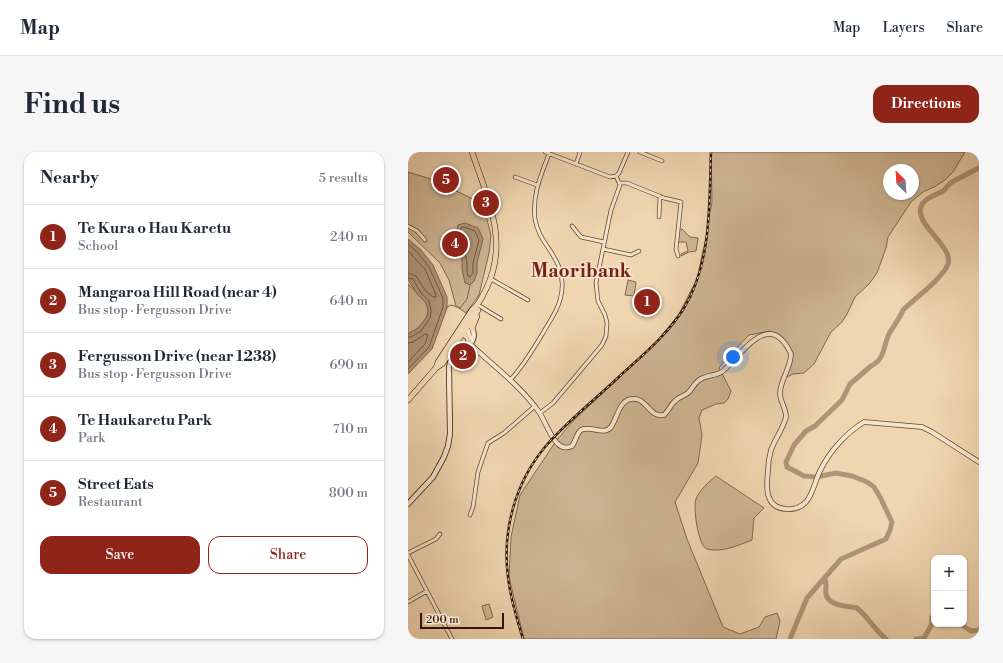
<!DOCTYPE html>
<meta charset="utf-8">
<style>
:root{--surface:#fff;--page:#f6f6f7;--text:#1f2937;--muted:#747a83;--line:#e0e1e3;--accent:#8f2418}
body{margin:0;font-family:"Libre Bodoni",serif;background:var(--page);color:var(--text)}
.controls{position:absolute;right:12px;bottom:12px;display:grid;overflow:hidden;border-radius:8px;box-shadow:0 1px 3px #0004}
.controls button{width:36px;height:36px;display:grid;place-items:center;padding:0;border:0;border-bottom:1px solid var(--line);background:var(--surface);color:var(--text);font:20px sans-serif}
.compass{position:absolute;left:475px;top:12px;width:36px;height:36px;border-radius:50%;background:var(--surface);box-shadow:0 1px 3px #0004;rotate:335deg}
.scale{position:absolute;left:12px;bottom:10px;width:84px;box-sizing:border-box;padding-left:4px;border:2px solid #321607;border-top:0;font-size:11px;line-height:14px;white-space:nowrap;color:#321607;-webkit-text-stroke:3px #f5e4cc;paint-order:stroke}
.you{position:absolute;left:325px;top:205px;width:14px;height:14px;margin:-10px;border:3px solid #fff;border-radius:50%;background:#1a73e8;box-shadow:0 0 0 6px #1a73e833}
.badge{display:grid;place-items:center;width:26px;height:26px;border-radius:50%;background:var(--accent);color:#fff;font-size:13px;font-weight:700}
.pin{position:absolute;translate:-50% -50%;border:2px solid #fff;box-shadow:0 1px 4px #0006}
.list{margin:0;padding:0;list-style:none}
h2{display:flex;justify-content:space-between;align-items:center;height:52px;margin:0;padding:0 16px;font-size:17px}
h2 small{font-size:13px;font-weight:400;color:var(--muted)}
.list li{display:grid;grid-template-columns:26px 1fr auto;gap:12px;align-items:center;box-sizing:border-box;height:64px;padding:0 16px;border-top:1px solid var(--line)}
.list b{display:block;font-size:15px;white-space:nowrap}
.list p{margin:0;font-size:13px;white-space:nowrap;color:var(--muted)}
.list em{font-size:13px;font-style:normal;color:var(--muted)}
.actions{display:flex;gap:8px;padding:12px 16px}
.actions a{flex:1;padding:9px 0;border:1px solid var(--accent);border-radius:12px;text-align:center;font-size:14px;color:var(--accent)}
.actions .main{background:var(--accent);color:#fff}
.map{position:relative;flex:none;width:571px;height:487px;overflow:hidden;border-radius:12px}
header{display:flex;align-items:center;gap:24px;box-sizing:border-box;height:56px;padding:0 20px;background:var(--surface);border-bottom:1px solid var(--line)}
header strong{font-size:19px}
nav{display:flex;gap:22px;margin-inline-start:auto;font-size:14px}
.intro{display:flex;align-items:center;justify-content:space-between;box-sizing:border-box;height:96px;padding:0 24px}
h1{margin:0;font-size:28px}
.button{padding:10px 18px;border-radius:12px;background:var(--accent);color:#fff;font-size:14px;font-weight:700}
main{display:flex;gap:24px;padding:0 24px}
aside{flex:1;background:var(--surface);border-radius:12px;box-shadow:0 1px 3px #0004}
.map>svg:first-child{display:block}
</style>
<header>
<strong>Map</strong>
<nav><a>Map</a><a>Layers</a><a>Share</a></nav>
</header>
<div class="intro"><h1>Find us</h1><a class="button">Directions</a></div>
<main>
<aside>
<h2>Nearby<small>5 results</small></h2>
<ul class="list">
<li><span class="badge">1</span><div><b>Te Kura o Hau Karetu</b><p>School</p></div><em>240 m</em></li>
<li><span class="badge">2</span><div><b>Mangaroa Hill Road (near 4)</b><p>Bus stop · Fergusson Drive</p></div><em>640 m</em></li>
<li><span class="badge">3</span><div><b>Fergusson Drive (near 1238)</b><p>Bus stop · Fergusson Drive</p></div><em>690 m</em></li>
<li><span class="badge">4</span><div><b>Te Haukaretu Park</b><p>Park</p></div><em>710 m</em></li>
<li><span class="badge">5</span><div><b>Street Eats</b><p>Restaurant</p></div><em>800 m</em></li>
</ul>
<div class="actions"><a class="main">Save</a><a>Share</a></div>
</aside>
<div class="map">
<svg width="571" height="487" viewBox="0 0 571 487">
<rect width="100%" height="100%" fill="#efd5b0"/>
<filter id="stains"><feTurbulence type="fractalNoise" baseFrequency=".005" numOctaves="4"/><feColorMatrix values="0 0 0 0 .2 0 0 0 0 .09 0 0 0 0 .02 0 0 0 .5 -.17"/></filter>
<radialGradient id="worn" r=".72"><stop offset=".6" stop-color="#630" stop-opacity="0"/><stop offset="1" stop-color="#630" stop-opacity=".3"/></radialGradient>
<path fill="#cfb593" stroke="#80664d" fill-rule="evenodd" d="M303,0H557L545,20L537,28L526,35L515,40L503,50L480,85L478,96L469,121L461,132L447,145L439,162L434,170L423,180L406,212L396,221L385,222L377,226L382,203L374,187L362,179L341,183L319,206L311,216L323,239L320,247L316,251L308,252L294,258L291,266L294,283L290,311L267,350L279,387L315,475L332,482L351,475L357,465L369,461L372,469L368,487H116L101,425L103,385L112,343L148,289L166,268L246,193L271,162L291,123V117L300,77L299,76L304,50ZM481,18H505V42H481Z
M0,20L26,28L75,52L83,83L81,101L71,143L58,161L48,154L41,128L32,111L0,80Z
M274,77L282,85L290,86L288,99L281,100L273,104V102L280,99L278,90H270L271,78Z
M220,128L228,130L226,144L217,143Z
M0,132C4,137 15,146 18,151C26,164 9,178 0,185Z
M308,324L356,356L346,366L344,388C331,393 314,401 299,397C290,394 285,356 288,347C292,337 300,331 308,324Z
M81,452L85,465L78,468L74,454Z"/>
<path fill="#af9477" stroke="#7d624a" d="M57,71L70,76L75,87L69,111V121L66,129L62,133L57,131L54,117V106L48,82L50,73Z
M0,87L13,98L25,113L39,145V156L24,197L0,222V182L10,176L15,170L19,164L20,158L18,151L10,143L0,128Z"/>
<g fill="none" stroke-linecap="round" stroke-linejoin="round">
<path stroke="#70553f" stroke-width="1" d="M56,75L67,79L71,88L65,111V121L62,125L60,124C58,118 60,111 58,105C56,96 49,85 53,76Z
M0,92L10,101L21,115L35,146V155L21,195L0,217
M0,99L17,117L28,143V145H25L17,138L8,124L0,121
M0,126L5,127L13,141L21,149L23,159L22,166L13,179L3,185H0
M0,191L5,190L17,182L20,183L17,192L0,210"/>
<path stroke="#7d624a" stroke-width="1" d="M39,155L43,153L52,156L59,147L62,133"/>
<path stroke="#af9477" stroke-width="5" d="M416,426C420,432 417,435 418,442C420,454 440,454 449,456C460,465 466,477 478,487
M552,472L563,479L571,478
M382,487L399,446L433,407L478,387L482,378L484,370L472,345L466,335L459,330L444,324L428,321L408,325L396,324L379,315L378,310L386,293L398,279L407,274L434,248L442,232L463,214C478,207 475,192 482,180C487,172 492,166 495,158C506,147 535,126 540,112C546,93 501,70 515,51C521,44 528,43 535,39C539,36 540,32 544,30C553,25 562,21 571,16
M508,487L516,486L523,474L524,465L526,464"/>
<defs>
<path id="minor" d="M137,0L202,25L208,24
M232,0L254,9
M168,12L172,0
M208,24L211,21L220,0
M107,25L129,33
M211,31H219L256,46L273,50L268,97L270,104
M251,65L252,44
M0,74L9,79L17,88
M164,74L173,85L196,90
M195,97L223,103L231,99
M83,127L120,148
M70,153L93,167
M102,228C115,215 125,197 135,181C141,170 149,160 152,148C155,138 155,126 151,115C144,97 130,87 127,67C124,43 133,23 141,2
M132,261L145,251L194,193L198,184L199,171L197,163L190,149L188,131L203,58L212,33L208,24
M62,363L65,355L70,320L80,291L96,281L127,254
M0,401L28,387L32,382
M0,403L44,487
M0,450L19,439"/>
<path id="tertiary" d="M61,191C84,213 112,233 131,260C139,271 147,303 164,294C168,289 168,282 173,278C183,273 196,284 203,275C210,265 211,245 228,247C239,248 242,266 256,263C261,259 262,253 267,249C271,245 276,244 280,241C284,237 286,232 290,229C297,222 308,225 315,219C335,201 362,156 383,202C383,215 373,227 372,240C371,248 378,255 378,265C375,277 367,287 363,298C361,305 360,312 360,319C358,335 357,356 378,357C386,358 393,355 398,350C405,342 407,329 412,319C421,300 438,281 456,270L514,275L524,280L571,310"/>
<path id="secondary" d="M59,195C66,190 68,182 63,174
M0,352L25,325L36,305L40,294L42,282L41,215C43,201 56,198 62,188L60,179L55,175"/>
<path id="trunk" d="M64,176L69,164
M55,182L59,185L61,189
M28,216L30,210L64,158C72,152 75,143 79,135C101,88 79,45 64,0
M0,248L28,216L34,212L70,158"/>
</defs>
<use href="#minor" stroke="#614631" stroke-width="4.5"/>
<use href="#tertiary" stroke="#614631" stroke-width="5.5"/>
<use href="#secondary" stroke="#321607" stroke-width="6"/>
<use href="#trunk" stroke="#321607" stroke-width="6"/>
<use href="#minor" stroke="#f5e4cc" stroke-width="3"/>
<use href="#tertiary" stroke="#f5e4cc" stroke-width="4"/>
<use href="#secondary" stroke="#f5e4cc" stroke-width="4.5"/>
<use href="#trunk" stroke="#efd5b0" stroke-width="5"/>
<defs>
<path id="rail" d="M115,487C109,467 102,446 100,425C94,379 107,331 137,295C159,269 189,246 214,222C236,202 260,182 276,156C304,110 301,52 303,0"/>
</defs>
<use href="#rail" stroke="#321607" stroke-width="2.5"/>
<use href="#rail" stroke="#f5e4cc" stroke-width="1" stroke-dasharray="3" stroke-linecap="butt"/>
</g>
<g text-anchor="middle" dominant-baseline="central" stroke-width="3.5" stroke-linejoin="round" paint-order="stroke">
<g font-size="19" font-weight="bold" fill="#7a1f14" stroke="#f5e4cc">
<text x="173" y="119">Maoribank</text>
</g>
</g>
<rect width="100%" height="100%" filter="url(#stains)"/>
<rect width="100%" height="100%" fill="url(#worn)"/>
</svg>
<div class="controls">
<button>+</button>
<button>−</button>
</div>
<svg class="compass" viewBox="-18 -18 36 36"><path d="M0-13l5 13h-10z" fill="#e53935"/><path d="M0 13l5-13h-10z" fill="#747a83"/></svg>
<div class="scale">200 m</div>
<div class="you"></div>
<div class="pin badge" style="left:239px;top:150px">1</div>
<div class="pin badge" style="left:55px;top:204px">2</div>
<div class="pin badge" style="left:78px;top:51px">3</div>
<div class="pin badge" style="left:47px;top:92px">4</div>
<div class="pin badge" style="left:38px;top:28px">5</div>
</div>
</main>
